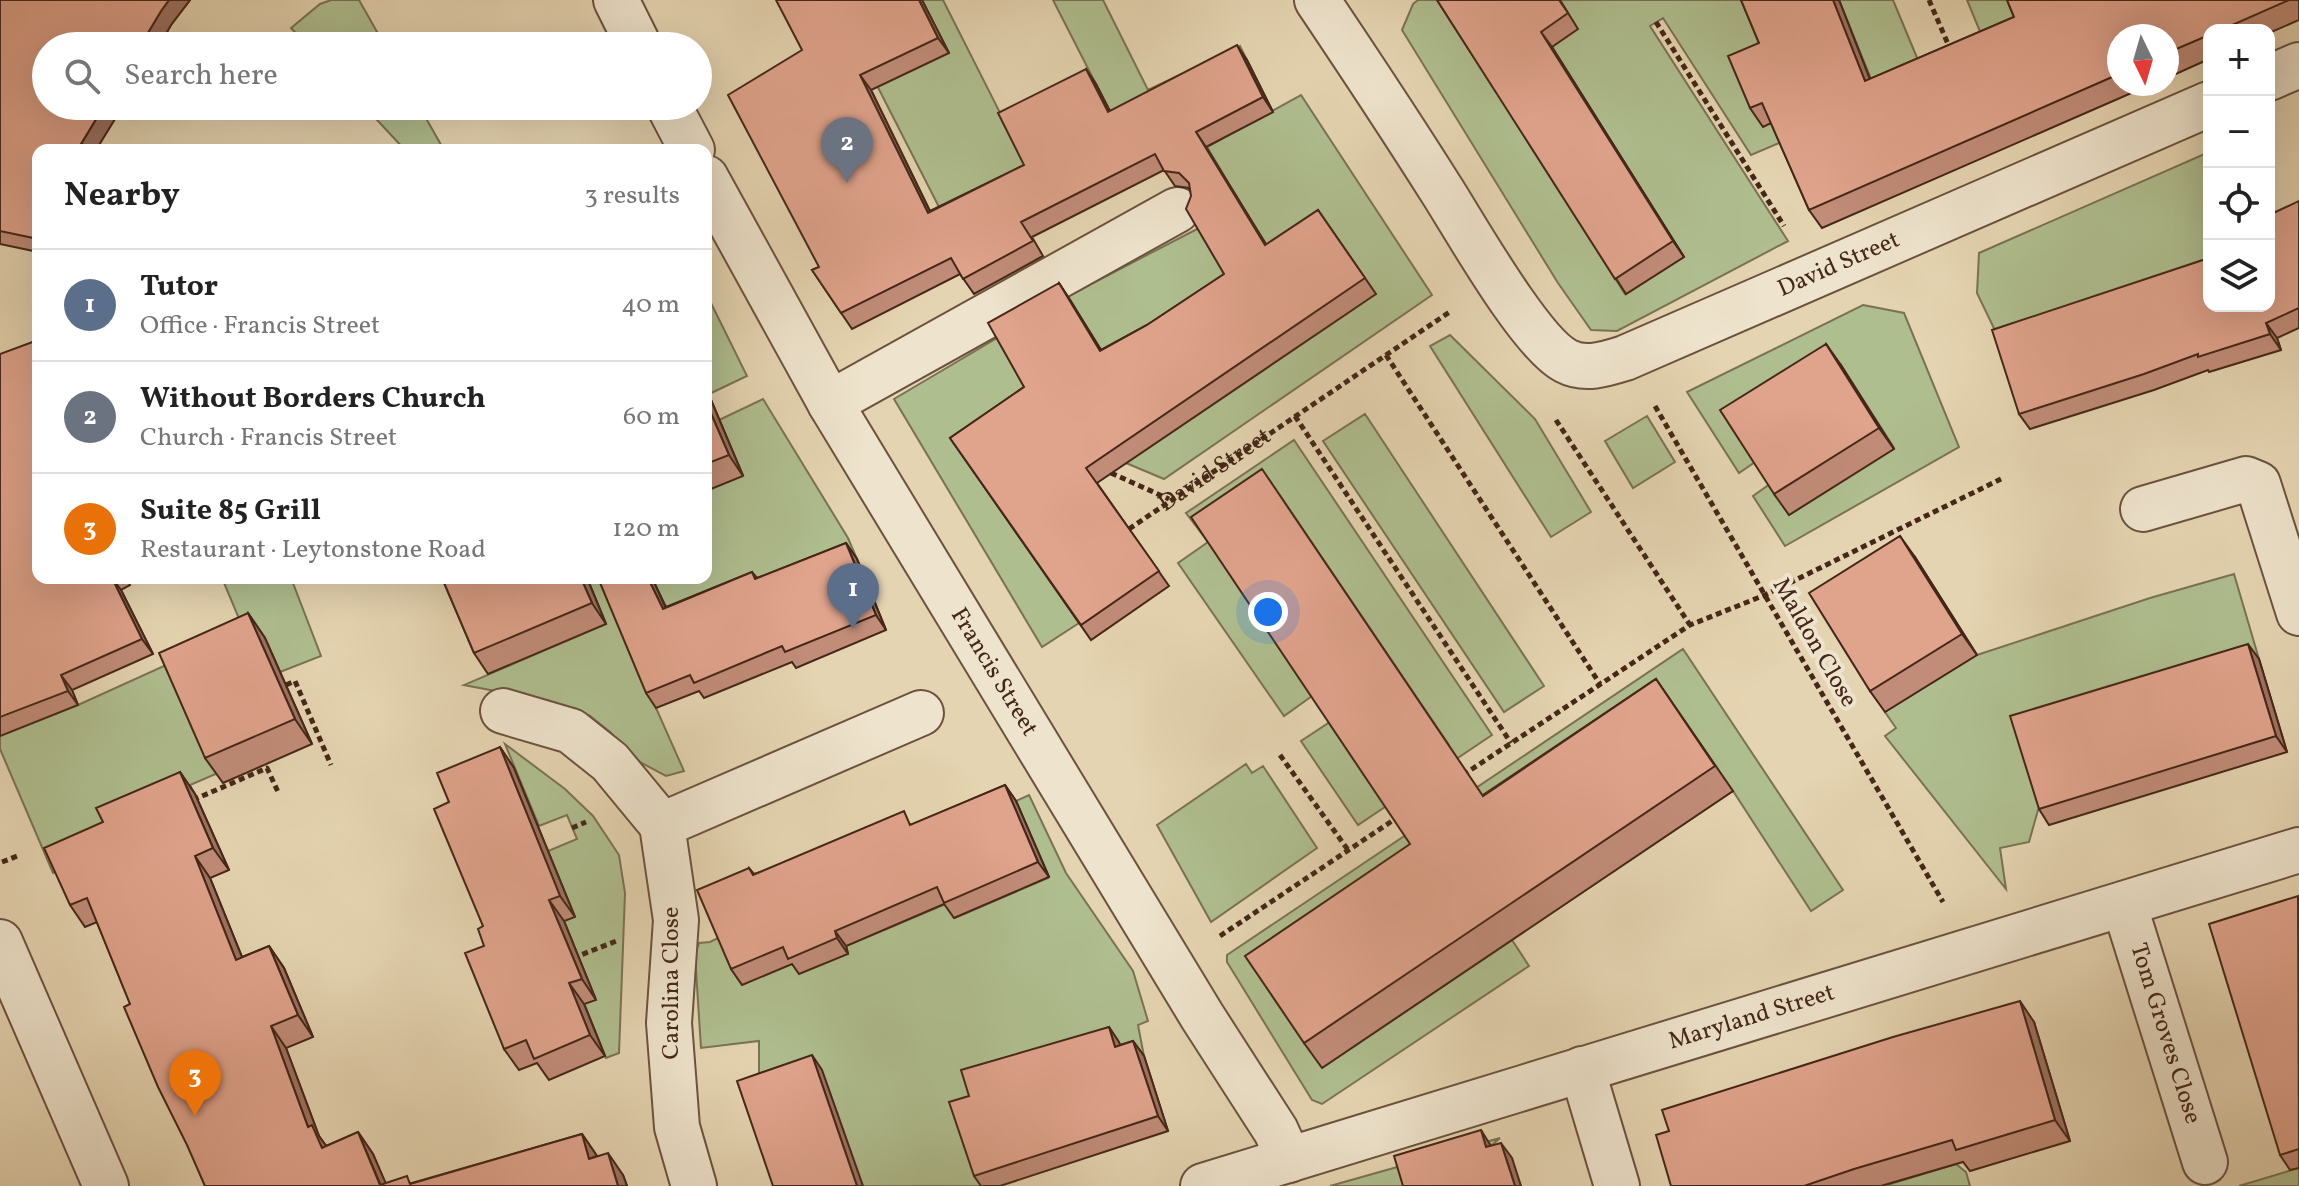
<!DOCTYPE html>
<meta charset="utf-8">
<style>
:root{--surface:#fff;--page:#f2f2f2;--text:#222;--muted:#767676;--line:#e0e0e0;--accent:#db2777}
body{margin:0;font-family:Vollkorn,serif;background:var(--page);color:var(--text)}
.controls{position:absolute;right:24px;top:24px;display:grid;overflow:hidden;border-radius:16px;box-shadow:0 8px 32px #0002}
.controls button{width:72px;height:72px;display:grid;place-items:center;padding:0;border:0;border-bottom:2px solid var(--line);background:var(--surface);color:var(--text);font:40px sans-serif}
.compass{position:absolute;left:2107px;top:24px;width:72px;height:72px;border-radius:50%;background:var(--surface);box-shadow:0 8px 32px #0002;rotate:175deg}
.you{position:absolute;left:1268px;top:612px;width:28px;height:28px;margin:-20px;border:6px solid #fff;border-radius:50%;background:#1a73e8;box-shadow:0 0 0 12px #1a73e833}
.badge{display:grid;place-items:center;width:52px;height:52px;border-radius:50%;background:var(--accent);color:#fff;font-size:26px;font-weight:700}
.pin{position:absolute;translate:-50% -66px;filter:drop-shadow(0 2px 4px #0008)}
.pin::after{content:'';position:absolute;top:42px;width:28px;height:24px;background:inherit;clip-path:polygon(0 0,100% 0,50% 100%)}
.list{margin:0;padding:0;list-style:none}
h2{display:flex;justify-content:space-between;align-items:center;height:104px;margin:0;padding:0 32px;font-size:34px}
h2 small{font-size:26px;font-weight:400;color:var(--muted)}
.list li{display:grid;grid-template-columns:52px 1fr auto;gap:24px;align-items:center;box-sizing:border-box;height:112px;padding:0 32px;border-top:2px solid var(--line)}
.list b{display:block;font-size:30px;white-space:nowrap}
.list p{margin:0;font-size:26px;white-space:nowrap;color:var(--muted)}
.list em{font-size:26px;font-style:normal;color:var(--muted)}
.icon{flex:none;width:44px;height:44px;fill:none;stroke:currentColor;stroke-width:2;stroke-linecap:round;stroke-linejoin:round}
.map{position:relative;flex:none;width:2299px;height:1186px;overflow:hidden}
.search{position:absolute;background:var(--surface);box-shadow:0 8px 32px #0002;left:32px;top:32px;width:680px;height:88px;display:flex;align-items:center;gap:20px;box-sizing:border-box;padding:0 28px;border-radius:44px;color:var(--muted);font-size:30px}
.panel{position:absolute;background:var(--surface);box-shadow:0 8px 32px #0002;left:32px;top:144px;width:680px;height:440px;border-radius:16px}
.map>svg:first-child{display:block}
</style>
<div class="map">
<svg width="2299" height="1186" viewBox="0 0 2299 1186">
<rect width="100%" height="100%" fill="#e5d4b1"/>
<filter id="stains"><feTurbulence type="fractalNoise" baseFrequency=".0025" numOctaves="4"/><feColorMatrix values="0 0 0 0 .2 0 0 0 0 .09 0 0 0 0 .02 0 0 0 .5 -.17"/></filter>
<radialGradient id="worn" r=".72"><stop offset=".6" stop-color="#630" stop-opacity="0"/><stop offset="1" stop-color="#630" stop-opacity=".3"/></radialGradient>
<path fill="#afbe8f" stroke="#7a7254" stroke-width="2" d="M331,0H359L385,46H308L291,28L320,4Z
M872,0H943L1034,180L940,209L841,15Z
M1053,0H1103L1148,90L1240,46L1247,60L1122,135Z
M1418,0H1438L1625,294L1684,257L1551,47L1560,0H1746L1849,89L1784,141L1751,155L1663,18L1650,26L1788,241L1617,331L1591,330L1558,283L1402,30L1413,4Z
M1839,0H1893L1918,60L1871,79Z
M1967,0H2012L2020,17L1981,34Z
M1301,95L1432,295L1164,479L1126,463L1375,293L1328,225L961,453L1079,623L1042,647L894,399L1068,296L1199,228L1241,204L1207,147Z
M364,106H419L444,150H405Z
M2209,152V277L2002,345L1977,293L1979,253Z
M706,293L747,376L707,395L706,392Z
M1863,305L1904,313L1959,447L1785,546L1753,496L1770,484L1789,515L1894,448L1841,365L1755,462L1739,473L1687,392Z
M1450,335L1535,419L1591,512L1551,537L1430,346Z
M763,399L848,538L857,559L656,708L684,771L666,776L638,761L610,732L590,716L549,701L464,685L606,624L587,578H706V491L743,475L719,420Z
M1365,414L1544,686L1504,712L1323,441Z
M1647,416L1675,462L1633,488L1605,441Z
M1294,440L1492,735L1358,825L1301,741L1330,722L1378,794L1449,745L1279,494L1312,696L1284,716L1178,563L1208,542L1186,513Z
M2234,574L2259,659L2044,808L2038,810L2029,842L2000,848L2006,889L1885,736L1896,728L1885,712L1977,655L2150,598Z
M222,578H291L321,656L280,672L245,633Z
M1683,649L1843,890L1811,911L1733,791L1322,1068L1512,940L1529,966L1322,1104L1312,1100L1227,962V955Z
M166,665L218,773L190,785L194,793L119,844L53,873L0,749V736L78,705Z
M505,744L565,789L593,816L619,855L625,893L619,1053L606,1058L553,925L574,917L548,851L577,839L567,815L539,826Z
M1246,764L1252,773L1263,766L1317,848L1211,922L1157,825Z
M1029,795L1066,873L1133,971L1148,1021L1138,1025L1144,1056L983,1186H862L759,1092V1041L701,1048L695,955L699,943L710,942L722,936L794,963L848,954L846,946L948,903L955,918L1048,878L1016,801Z
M1500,1138L1491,1146L1409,1186H1330Z
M1956,1164L1966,1172L1970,1186H1884Z
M2299,1168V1186H2239Z"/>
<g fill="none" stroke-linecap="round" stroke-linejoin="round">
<defs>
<g id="minor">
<path d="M616,0L639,46"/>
<path id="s2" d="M1317,0C1360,64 1403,129 1444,194C1468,232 1531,343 1566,361C1585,371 1606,364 1625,358L2209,104"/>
<path d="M2269,78L2299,65"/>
<path d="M669,106L692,150"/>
<path id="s3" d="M706,178L830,403L1202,1016L1276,1131L1289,1160"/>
<path d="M830,403L1177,210"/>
<path d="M2143,509L2246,479L2258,484L2299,613"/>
<path d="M503,711L571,731L610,762L662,825L676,920L669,1023L677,1127L694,1186"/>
<path d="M662,825L921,713"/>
<path id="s4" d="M2124,904L2205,1162"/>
<path d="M0,942L106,1186"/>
<path d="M1582,1069L1617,1186"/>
<path id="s5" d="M1203,1186L2299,850"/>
</g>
</defs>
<use href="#minor" stroke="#6c523e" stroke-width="48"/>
<g stroke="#442718" stroke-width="5" stroke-dasharray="6 4" stroke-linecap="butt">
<path d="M1929,0L1951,51"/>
<path d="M1656,22L1784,226"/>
<path d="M1386,355L1600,684"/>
<path d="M1655,406L1943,902"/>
<path d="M1295,416L1511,743"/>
<path d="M1556,420L1690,625"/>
<path d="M1111,473L1169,499"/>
<path id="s1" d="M1129,529L1451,311"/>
<path d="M286,685L295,681L331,765"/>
<path d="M1280,755L1348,850"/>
<path d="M1463,775L1690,625L1765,595L2001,479"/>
<path d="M193,800L267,768L278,792"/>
<path d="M572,828L586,822"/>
<path d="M2,862L20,855"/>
<path d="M1220,936L1398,817"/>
<path d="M573,958L619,940"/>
</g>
<use href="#minor" stroke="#eee3cc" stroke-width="44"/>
</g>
<path fill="#c18c78" stroke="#442718" stroke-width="2" d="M0,0H190L171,25L159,46H46L38,150V252L0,244Z
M922,0L949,53L871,90L930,211L1024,165L1086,69L1096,84L1110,111L1247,60L1273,112L1206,147L1266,245L1318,210L1376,294L1097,483L1169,586L1091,640L950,438L1024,387L1059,283L1101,350L1147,325L1224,274L1189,188L1175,186L1164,170L1032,237L1043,256L974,294L960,274L852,329L812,270L819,267L802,50Z
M1437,0H1560L1578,29L1552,47L1684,257L1626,294Z
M1741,0H1839L1870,79L2014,17L2007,0H2299V20L2269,33V30H2209V59L2167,78V36H2119V84H2152L1822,228L1809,210L1771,123L1763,127L1750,108L1759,43Z
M2299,201V328L2277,338L2281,350L2209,372L2208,370L2154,390L2030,429L2019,414L2209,306Z
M1826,344L1894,449L1789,515L1774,494Z
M0,354L38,578H127L130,585L121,590L153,654L72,690L78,705L0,736Z
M706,388L743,476L706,491Z
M846,543L857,559L886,630L796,668L792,662L704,698L699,691L656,708L646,693L652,578L666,607L752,572L757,578Z
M1915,557L1977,655L1885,712L1870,691Z
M442,578H587L606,624L488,674L474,653Z
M248,613L265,638L312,744L223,783L205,758Z
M2259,659L2287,752L2049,825L2039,809Z
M1656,679L1733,791L1322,1068L1304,1043L1483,795Z
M500,747L514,768L575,917L564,921L596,1000L584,1004L605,1056L549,1080L537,1063L519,1070L504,1049L484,946L483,926L449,802Z
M180,772L195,794L229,870L210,878L242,957L269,946L284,968L313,1037L286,1048L319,1136L326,1146L358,1132L373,1154L385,1183H412L582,1134L597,1156L623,1175L627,1186H205L97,922L85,927L70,905L103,822Z
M1005,785L1016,801L1049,877L954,918L944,904L846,946L848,954L799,974L792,964L742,985L731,969L749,868L754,874L914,824Z
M2299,897V1168L2290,1170L2280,1155Z
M2034,1022L2070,1141L1970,1171L1963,1162L1881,1186H1671Z
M1109,1027L1120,1045L1133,1041L1144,1056L1168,1131L1000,1186H981L974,1176L969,1096Z"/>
<path fill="#9d7262" stroke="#442718" stroke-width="2" d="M169,0H190L171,25L159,46H140L161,11Z
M919,0H922L949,53L938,38Z
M1833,0H1839L1878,100L1865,81Z
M1541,32L1552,47L1684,257L1673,241Z
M1237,45L1247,60L1273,112L1263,97Z
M1086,69L1096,84L1118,128L1108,112Z
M860,75L871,90L938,228L928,213Z
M104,106H123L96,150L81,144Z
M1196,132L1206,147L1276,260L1265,245Z
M1059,283L1069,298L1111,366L1100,351Z
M2266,323L2277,338L2281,350L2270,334Z
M1826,344L1841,365L1894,449L1879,428Z
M706,388L743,476L729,455L706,402Z
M1900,536L1915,557L1977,655L1962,634Z
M846,543L857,559L886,630L876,615Z
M112,578L121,590L153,654L142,639Z
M581,578H587L606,624L592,603Z
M648,578H652L673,624L663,609Z
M248,613L265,638L312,744L295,719Z
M2248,644L2259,659L2287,752L2276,736Z
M61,675L72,690L78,705L68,691Z
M500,747L514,768L575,917L560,896Z
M180,772L195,794L229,870L213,848Z
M1005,785L1016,801L1049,877L1038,862Z
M195,856L210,878L252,982L236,960Z
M549,900L564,921L596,1000L582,979Z
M835,931L846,946L848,954L837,938Z
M269,946L284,968L313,1037L298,1015Z
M569,983L584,1004L605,1056L590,1035Z
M2020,1001L2034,1022L2070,1141L2055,1120Z
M271,1026L286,1048L319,1136L327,1147L338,1170L308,1127Z
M1109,1027L1119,1042L1126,1062L1115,1047Z
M1133,1041L1144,1056L1168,1131L1158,1116Z
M812,1055L822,1070L863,1186H857Z
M1481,1130L1491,1146L1486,1147Z
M358,1132L373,1154L387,1186H381Z
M582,1134L597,1156L589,1159Z
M1501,1143L1512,1158L1521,1186H1515Z
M608,1153L623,1175L627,1186H618Z"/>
<path fill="#e0a38c" stroke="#442718" stroke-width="2" d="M0,0H169L161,11L140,46H46V106H104L81,144L99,150H38V239L0,231Z
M776,0H919L938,38L860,75L928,213L1024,165L998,113L1086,69L1108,112L1237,45L1263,97L1196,132L1265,245L1318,210L1365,278L1086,468L1159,571L1081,625L950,438L1024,387L988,323L1059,283L1100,351L1147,325L1224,274L1186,209L1191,196L1189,183L1179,173L1164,171L1155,154L1021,222L1033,241L963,279L951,258L841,313L812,270L819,267L728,95L802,50Z
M1437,0H1559L1568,13L1541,32L1673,241L1615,279Z
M1741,0H1833L1865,81L2014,17L2007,0H2289L2221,30H2209V35L2167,53V36H2119V74L1809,210L1762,103L1750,108L1728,56L1759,43Z
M2299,201V308L2266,323L2270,334L2198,357V354L2144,374L2019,414L1992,330L2209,258V306H2269V215Z
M38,340V578H112L142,639L61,675L68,691L0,717V354Z
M1826,344L1879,428L1774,494L1720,410Z
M706,402L729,455L706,464Z
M1262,469L1483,796L1656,679L1715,766L1304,1043L1245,956L1410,844L1191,517Z
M1900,536L1962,634L1870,691L1809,593Z
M846,543L876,615L785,652L782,646L694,683L690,675L646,693L598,578H648L663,609L752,572L755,579Z
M442,578H581L592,603L474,653Z
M248,613L295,719L205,758L159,653Z
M2248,644L2276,736L2039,809L2010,716Z
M500,747L560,896L549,900L582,979L569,983L590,1035L534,1059L526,1040L504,1049L465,953L484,946L478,929L483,926L434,809L449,802L437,773Z
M180,772L213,848L195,856L236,960L269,946L298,1015L271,1026L308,1127L312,1125L322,1148L358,1132L380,1185L407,1176L410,1184L582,1134L589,1159L608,1153L618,1186H205L187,1145L158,1087L124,1007L130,1004L87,898L70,905L44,848L103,822L96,808Z
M1005,785L1038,862L944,903L937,887L835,931L837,938L788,959L783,947L731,969L697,890L749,868L753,875L904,811L910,825Z
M2298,896L2299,1149L2280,1155L2209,924Z
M2020,1001L2055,1120L1956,1150L1952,1140L1854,1169L1804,1186H1671L1656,1135L1669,1131L1662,1110L1893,1037Z
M1109,1027L1115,1047L1133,1041L1158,1116L974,1176L949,1102L969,1096L961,1070Z
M812,1055L857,1186H773L737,1081Z
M1481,1130L1486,1147L1501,1143L1515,1186H1403L1394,1156Z"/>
<g text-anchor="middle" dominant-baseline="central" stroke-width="8" stroke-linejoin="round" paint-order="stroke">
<g font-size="24" fill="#442718" stroke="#eee3cc">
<text stroke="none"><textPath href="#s2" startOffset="734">David Street</textPath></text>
<text stroke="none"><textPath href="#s1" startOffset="104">David Street</textPath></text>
<text transform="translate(1814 643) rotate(60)">Maldon Close</text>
<text stroke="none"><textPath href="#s3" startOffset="572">Francis Street</textPath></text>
<text transform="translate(672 983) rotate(-90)">Carolina Close</text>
<text stroke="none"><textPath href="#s5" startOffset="574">Maryland Street</textPath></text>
<text stroke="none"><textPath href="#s4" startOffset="136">Tom Groves Close</textPath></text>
</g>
</g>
<rect width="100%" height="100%" filter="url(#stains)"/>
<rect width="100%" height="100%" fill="url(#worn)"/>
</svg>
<div class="controls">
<button>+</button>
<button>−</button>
<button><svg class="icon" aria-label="locate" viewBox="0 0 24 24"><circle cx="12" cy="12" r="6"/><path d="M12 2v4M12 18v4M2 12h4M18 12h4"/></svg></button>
<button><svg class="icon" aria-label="layers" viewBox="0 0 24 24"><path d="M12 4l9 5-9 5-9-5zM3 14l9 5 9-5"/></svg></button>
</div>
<svg class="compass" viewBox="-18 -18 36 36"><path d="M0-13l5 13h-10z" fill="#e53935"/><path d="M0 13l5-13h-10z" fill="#767676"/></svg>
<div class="you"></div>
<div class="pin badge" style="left:853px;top:629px;background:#5c6f8a">1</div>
<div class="pin badge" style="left:847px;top:183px;background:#6b7280">2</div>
<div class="pin badge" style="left:195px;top:1116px;background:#e8710a">3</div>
<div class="search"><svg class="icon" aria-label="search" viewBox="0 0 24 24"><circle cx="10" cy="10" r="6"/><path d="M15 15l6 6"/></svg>Search here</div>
<section class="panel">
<h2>Nearby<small>3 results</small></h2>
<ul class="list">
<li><span class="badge" style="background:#5c6f8a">1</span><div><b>Tutor</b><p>Office · Francis Street</p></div><em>40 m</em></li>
<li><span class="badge" style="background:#6b7280">2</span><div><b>Without Borders Church</b><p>Church · Francis Street</p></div><em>60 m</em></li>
<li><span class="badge" style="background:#e8710a">3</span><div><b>Suite 85 Grill</b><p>Restaurant · Leytonstone Road</p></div><em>120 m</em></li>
</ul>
</section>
</div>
